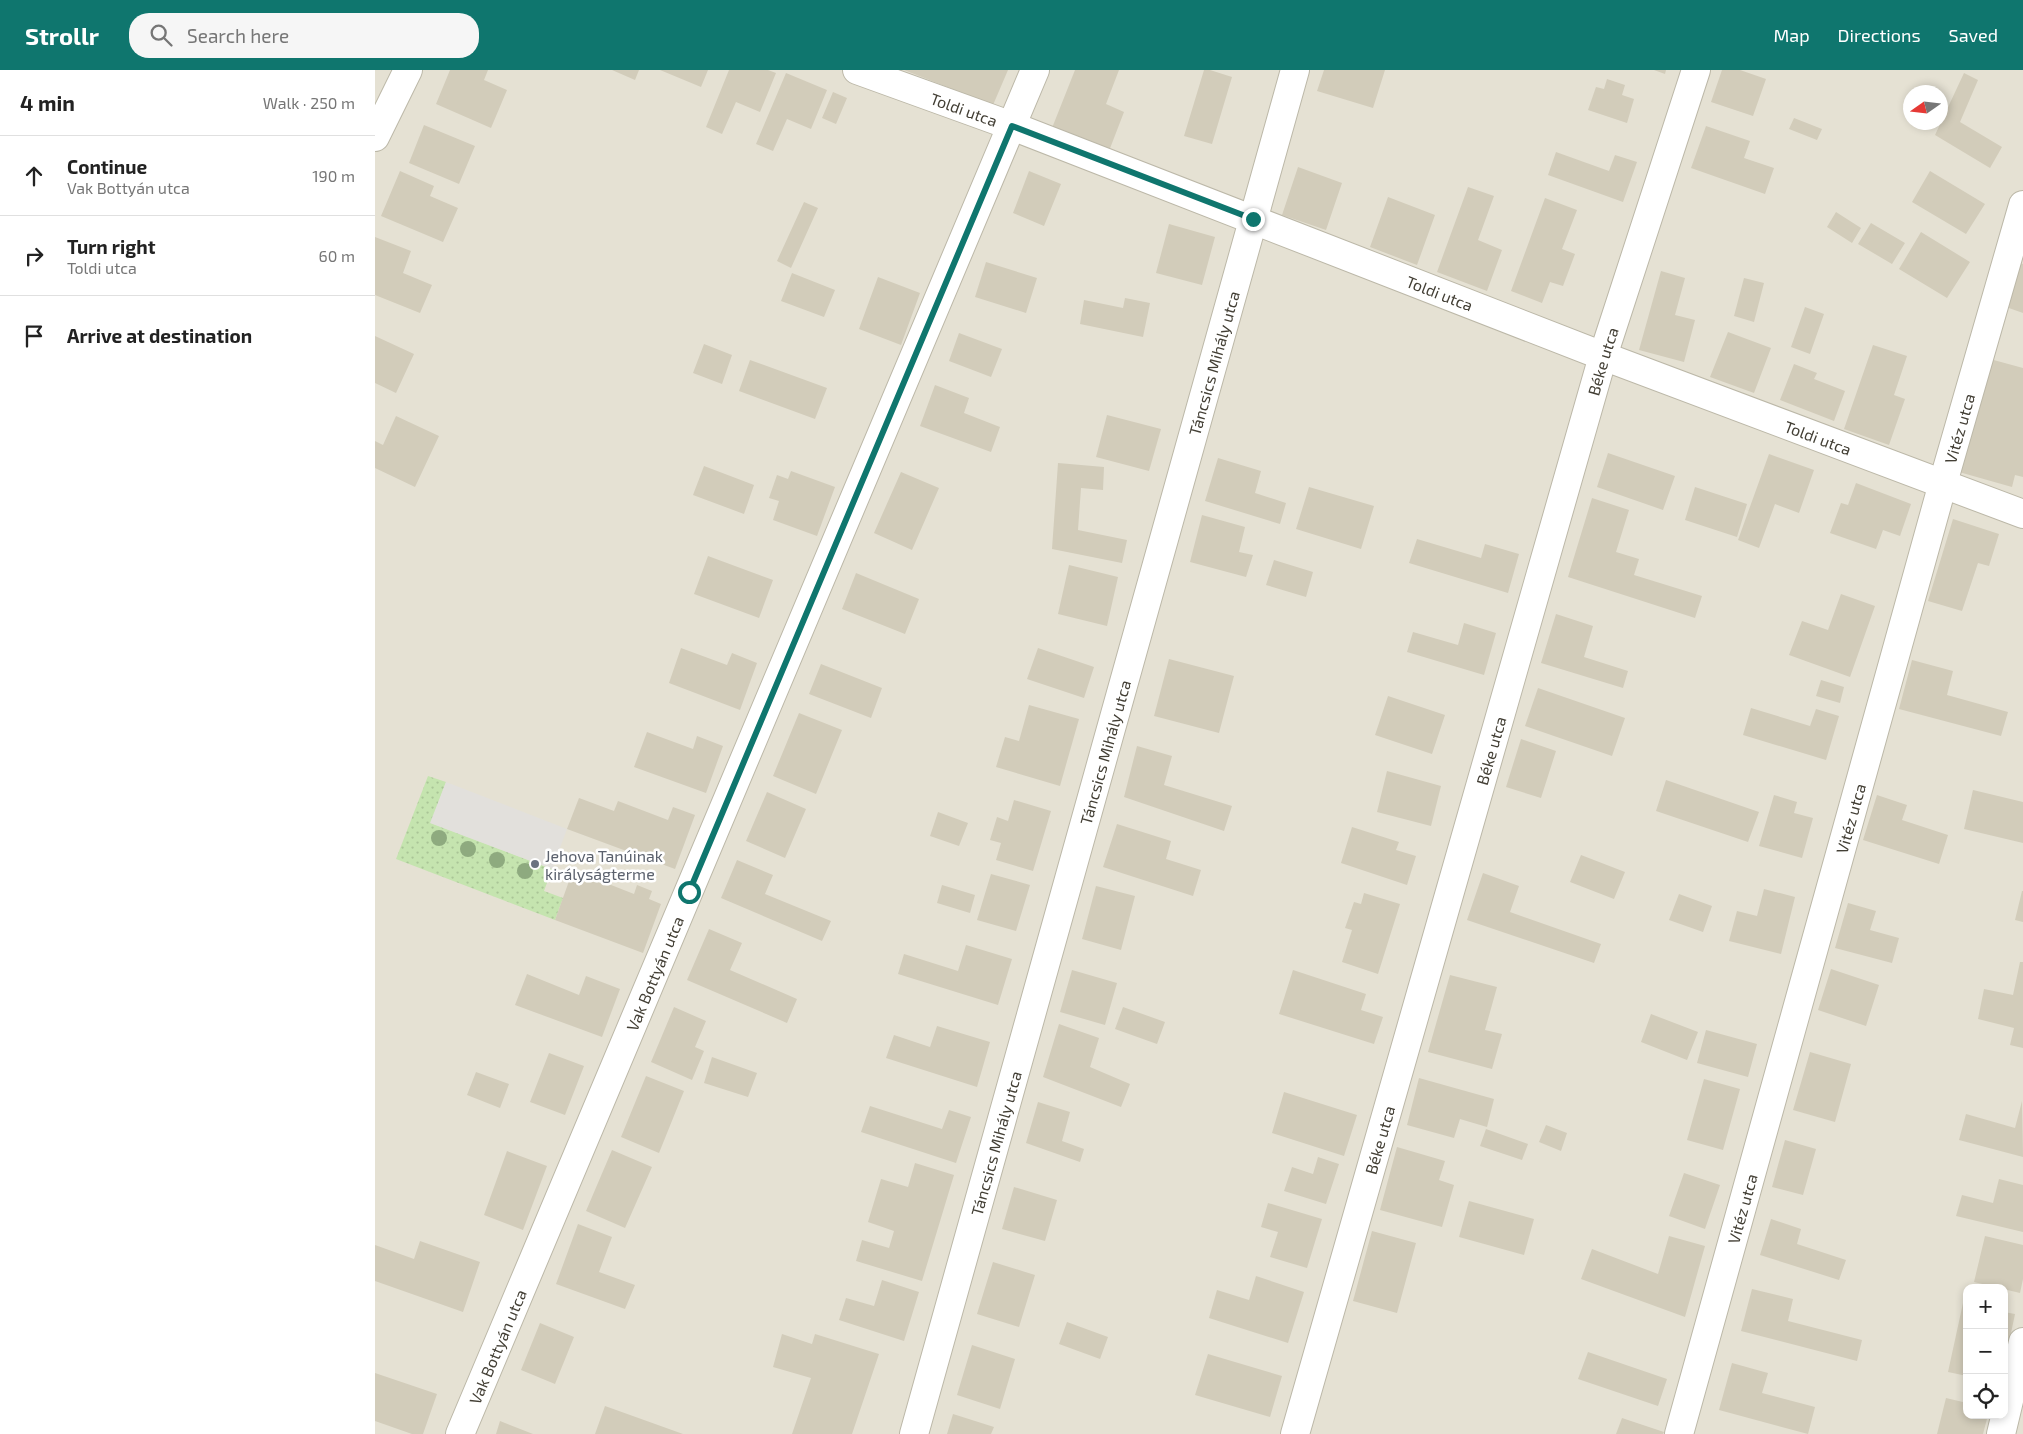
<!DOCTYPE html>
<meta charset="utf-8">
<style>
:root{--surface:#fff;--page:#f6f6f6;--text:#222;--muted:#767676;--line:#e0e0e0;--accent:#0f766e}
body{margin:0;font-family:"Exo 2",sans-serif;background:var(--page);color:var(--text)}
.controls{position:absolute;right:15px;bottom:15px;display:grid;overflow:hidden;border-radius:10px;box-shadow:0 2px 8px #0003}
.controls button{width:45px;height:45px;display:grid;place-items:center;padding:0;border:0;border-bottom:1px solid var(--line);background:var(--surface);color:var(--text);font:25px sans-serif}
.compass{position:absolute;left:1528px;top:15px;width:45px;height:45px;border-radius:50%;background:var(--surface);box-shadow:0 2px 8px #0003;rotate:256deg}
.stop{position:absolute;width:15px;height:15px;margin:-11px;border:4px solid #0f766e;border-radius:50%;background:#fff}
.stop.end{background:#0f766e;border-color:#fff;box-shadow:0 1px 5px #0008}
.list{margin:0;padding:0;list-style:none}
h2{display:flex;justify-content:space-between;align-items:center;height:65px;margin:0;padding:0 20px;font-size:21px}
h2 small{font-size:16px;font-weight:400;color:var(--muted)}
.list li{display:grid;grid-template-columns:32px 1fr auto;gap:15px;align-items:center;box-sizing:border-box;height:80px;padding:0 20px;border-top:1px solid var(--line)}
.list b{display:block;font-size:19px;white-space:nowrap}
.list p{margin:0;font-size:16px;white-space:nowrap;color:var(--muted)}
.list em{font-size:16px;font-style:normal;color:var(--muted)}
.icon{flex:none;width:28px;height:28px;fill:none;stroke:currentColor;stroke-width:2;stroke-linecap:round;stroke-linejoin:round}
.map{position:relative;flex:none;width:1648px;height:1364px;overflow:hidden}
header{display:flex;align-items:center;gap:30px;box-sizing:border-box;height:70px;padding:0 25px;background:var(--accent);color:#fff}
header strong{font-size:24px}
nav{display:flex;gap:28px;margin-inline-start:auto;font-size:18px}
.search{width:350px;height:45px;background:var(--page);display:flex;align-items:center;gap:12px;box-sizing:border-box;padding:0 18px;border-radius:20px;color:var(--muted);font-size:19px}
main{display:flex}
aside{flex:1;background:var(--surface)}
.map>svg:first-child{display:block}
</style>
<header>
<strong>Strollr</strong>
<div class="search"><svg class="icon" aria-label="search" viewBox="0 0 24 24"><circle cx="10" cy="10" r="6"/><path d="M15 15l6 6"/></svg>Search here</div>
<nav><a>Map</a><a>Directions</a><a>Saved</a></nav>
</header>
<main>
<aside>
<h2>4 min<small>Walk · 250 m</small></h2>
<ul class="list">
<li><svg class="icon" aria-label="ahead" viewBox="0 0 24 24"><path d="M12 20V5M6 11l6-6 6 6"/></svg><div><b>Continue</b><p>Vak Bottyán utca</p></div><em>190 m</em></li>
<li><svg class="icon" aria-label="right" viewBox="0 0 24 24"><path d="M7 20v-9h11M14 6l5 5-5 5"/></svg><div><b>Turn right</b><p>Toldi utca</p></div><em>60 m</em></li>
<li><svg class="icon" aria-label="arrive" viewBox="0 0 24 24"><path d="M6 21V4h12l-3 4 3 4H6"/></svg><div><b>Arrive at destination</b></div></li>
</ul>
</aside>
<div class="map">
<svg width="1648" height="1364" viewBox="0 0 1648 1364">
<defs>
<pattern id="grass-dots" width="8" height="8" patternUnits="userSpaceOnUse" patternTransform="scale(1.25)"><rect width="8" height="8" fill="#c5e4af"/><path d="M2 2h.1M6 6h.1" fill="none" stroke="#aac597" stroke-width="1.8" stroke-linecap="round"/></pattern>
</defs>
<rect width="100%" height="100%" fill="#f1efe4"/>
<path fill="#e5e1d3" fill-rule="evenodd" d="M0,0H1648V1364H0ZM1536,22H1566V52H1536ZM1592,1218H1629V1345H1592Z"/>
<path fill="url(#grass-dots)" d="M53,706L71,712L56,753L177,799L169,821L188,828L180,850L21,789Z"/>
<path fill="#e2e0dc" d="M71,712L192,759L177,799L55,753Z"/>
<path fill="#d2ccba" d="M75,0H113L109,10L132,20L116,58L61,34Z
M237,0H264L260,10Z
M285,0H333L326,17Z
M354,0H393L401,3L385,42L361,32L347,64L331,57Z
M529,0H633L618,35Z
M700,0H744L731,34L749,42L734,81L677,58Z
M829,0H835L857,7L837,74L809,66Z
M949,0H1010L998,38L942,21Z
M1279,0H1291L1290,4Z
M1347,0H1365L1391,9L1378,46L1336,32Z
M411,3L452,20L436,59L412,49L398,81L381,74Z
M1589,3L1603,10L1585,52L1627,77L1615,98L1560,65Z
M1232,9L1250,15L1247,25L1259,29L1252,53L1213,40L1221,17L1229,19Z
M458,22L472,28L461,54L447,48Z
M1419,48L1447,59L1442,70L1414,59Z
M49,55L100,76L84,114L34,93Z
M1331,56L1375,71L1369,88L1399,98L1390,124L1316,98Z
M1181,82L1234,101L1240,85L1262,92L1248,132L1173,105Z
M923,97L967,113L951,160L907,145Z
M25,101L59,116L55,126L83,138L68,172L6,146Z
M654,101L686,114L669,156L638,143Z
M1555,101L1610,134L1591,164L1537,132Z
M1093,117L1119,126L1103,170L1127,180L1112,221L1062,202Z
M1013,127L1060,145L1042,195L995,177Z
M1170,128L1202,140L1187,179L1200,184L1188,216L1175,212L1167,233L1136,221Z
M429,132L443,138L416,198L402,191Z
M1461,142L1486,158L1477,173L1452,157Z
M1496,153L1530,173L1517,194L1483,174Z
M794,154L840,167L827,215L781,203Z
M1546,162L1595,192L1572,228L1524,199Z
M0,167L36,181L28,203L57,215L45,243L0,225Z
M611,192L662,208L651,243L600,227Z
M1645,193L1648,194V243L1631,237Z
M1286,201L1310,208L1300,245L1320,250L1309,292L1264,280Z
M417,203L460,220L449,247L406,231Z
M503,207L545,223L526,275L484,259Z
M1369,208L1389,213L1379,252L1359,246Z
M750,228L775,233L768,267L705,254L709,230L748,238Z
M1430,237L1449,244L1435,284L1416,277Z
M1353,262L1396,278L1379,323L1335,307Z
M584,263L627,279L616,307L574,291Z
M0,266L39,284L21,323L0,313Z
M329,274L357,285L347,314L318,303Z
M1498,275L1532,286L1519,325L1530,329L1514,375L1469,359Z
M1615,289L1648,298V407L1640,405L1637,417L1584,402Z
M375,290L452,318L440,349L364,321Z
M1419,294L1442,303L1439,309L1470,321L1459,351L1405,330Z
M560,315L594,328L589,343L625,357L616,382L545,356Z
M732,345L786,359L774,401L721,387Z
M21,346L64,366L40,417L0,398V371L8,375Z
M1233,383L1300,406L1288,440L1222,417Z
M1394,384L1439,400L1424,443L1400,434L1384,478L1363,470Z
M843,388L886,401L880,423L911,433L905,454L830,431Z
M683,393L729,397L728,420L706,418L703,460L752,470L747,493L677,479Z
M329,396L379,415L369,444L318,425Z
M416,401L460,417L442,466L398,450L404,431L394,428L402,405L413,409Z
M526,402L564,418L537,480L499,463Z
M1481,413L1536,434L1525,466L1508,460L1501,479L1455,463L1466,433L1473,435Z
M934,417L999,436L986,479L921,459Z
M1320,417L1372,434L1362,467L1310,450Z
M1217,428L1254,440L1241,482L1264,489L1259,505L1327,526L1320,548L1193,507Z
M827,445L870,457L864,482L878,485L871,507L815,492Z
M1578,449L1624,464L1614,496L1603,493L1587,541L1553,531Z
M1042,469L1106,488L1110,474L1144,484L1133,523L1034,493Z
M333,486L398,510L384,548L319,524Z
M899,490L938,502L931,527L891,515Z
M694,495L743,507L732,556L683,544Z
M481,503L544,529L530,564L467,539Z
M1466,524L1500,536L1475,607L1414,585L1427,551L1453,560Z
M1181,544L1218,556L1209,587L1253,601L1248,618L1166,593Z
M1089,553L1121,563L1109,605L1032,582L1038,562L1083,575Z
M306,578L352,595L357,583L382,593L365,640L294,613Z
M663,578L719,597L709,628L652,609Z
M794,589L859,606L844,663L779,646Z
M1537,590L1578,601L1572,625L1633,642L1626,666L1524,639Z
M446,594L507,618L496,648L434,624Z
M1446,610L1469,617L1465,633L1441,626Z
M1163,618L1250,648L1237,686L1150,656Z
M1013,626L1070,645L1057,684L1000,665Z
M654,635L704,649L685,716L621,697L630,667L644,671Z
M1376,638L1435,656L1441,639L1464,646L1451,690L1368,665Z
M424,643L467,660L441,724L398,706Z
M272,662L318,679L322,666L348,676L331,723L259,697Z
M1146,669L1181,681L1166,728L1131,717Z
M762,676L797,686L789,715L857,736L849,761L749,727Z
M1012,701L1066,716L1056,756L1002,742Z
M1291,710L1384,742L1373,772L1281,741Z
M1598,720L1648,732V773L1589,759Z
M392,722L431,739L410,788L371,771Z
M1399,725L1422,732L1419,743L1438,748L1427,788L1384,776Z
M1502,725L1532,735L1527,750L1573,765L1564,794L1488,770Z
M204,728L239,741L243,731L293,750L298,737L320,745L300,799L192,759Z
M639,730L676,741L658,801L621,790L626,773L615,770L622,747L633,751Z
M563,742L593,753L584,776L555,766Z
M742,754L796,771L791,789L826,800L818,826L728,797Z
M977,757L1024,772L1021,780L1041,786L1032,815L966,793Z
M1206,785L1250,802L1239,829L1195,812Z
M362,790L398,805L390,824L456,851L447,871L346,828Z
M198,800L259,824L262,815L277,821L274,829L286,834L268,883L180,850Z
M1108,803L1144,816L1135,842L1226,874L1219,893L1092,850Z
M616,804L655,815L641,861L602,850Z
M567,815L600,825L595,843L562,833Z
M721,816L760,826L746,880L707,869Z
M1389,819L1420,827L1406,884L1354,871L1362,841L1382,846Z
M1647,821H1648V852L1640,850Z
M989,823L1025,834L1003,904L967,892L977,860L970,858L979,832L986,834Z
M1304,824L1337,836L1328,862L1294,850Z
M1473,833L1501,841L1495,860L1524,868L1517,893L1460,878Z
M334,859L367,873L355,900L422,929L412,953L312,910Z
M591,875L637,889L623,935L523,904L529,884L583,901Z
M1645,892H1648V978L1635,975L1639,958L1603,949L1609,919L1638,925Z
M1456,899L1504,915L1491,956L1443,940Z
M697,900L742,913L730,955L685,942Z
M918,900L991,924L986,940L1008,947L999,974L904,944Z
M152,904L204,925L211,906L245,919L227,967L140,935Z
M1075,905L1122,917L1110,960L1127,964L1117,999L1053,982Z
M299,937L331,951L320,977L329,981L317,1010L276,992Z
M748,937L790,952L782,974L740,959Z
M1276,944L1323,962L1312,990L1266,972Z
M684,954L724,968L715,997L755,1014L746,1037L668,1007Z
M562,956L615,972L602,1017L511,988L519,965L555,977Z
M1331,960L1382,974L1373,1007L1322,993Z
M1435,982L1476,994L1460,1052L1418,1040Z
M174,983L209,996L190,1045L155,1032Z
M337,987L382,1003L373,1027L329,1013Z
M101,1002L134,1014L125,1038L92,1025Z
M271,1006L309,1021L284,1083L246,1067Z
M1044,1008L1119,1029L1112,1057L1085,1049L1079,1068L1032,1055Z
M1329,1009L1365,1019L1348,1080L1312,1070Z
M909,1022L982,1045L969,1086L897,1063Z
M1647,1031L1648,1087L1584,1070L1591,1044L1640,1058Z
M663,1032L695,1042L687,1071L709,1079L705,1092L651,1073Z
M495,1036L567,1059L574,1040L596,1047L581,1093L486,1062Z
M1171,1055L1192,1063L1186,1081L1164,1072Z
M1111,1059L1153,1074L1147,1090L1105,1076Z
M1410,1070L1441,1079L1428,1125L1397,1117Z
M1022,1077L1070,1091L1064,1110L1079,1115L1067,1157L1005,1140Z
M237,1080L277,1097L250,1158L211,1141Z
M132,1081L172,1096L148,1160L109,1145Z
M943,1087L964,1094L951,1134L909,1121L917,1097L938,1104Z
M540,1093L579,1105L547,1211L481,1191L487,1170L514,1178L519,1161L493,1152L506,1109L533,1117Z
M1309,1103L1345,1115L1330,1159L1294,1146Z
M1624,1109L1648,1115V1162L1581,1146L1587,1125L1618,1133Z
M639,1117L682,1130L670,1171L627,1159Z
M1094,1131L1159,1149L1149,1185L1084,1167Z
M893,1133L947,1149L932,1198L895,1187L903,1162L886,1157Z
M1396,1149L1426,1159L1422,1174L1471,1190L1464,1210L1385,1185Z
M203,1154L237,1167L224,1202L260,1215L250,1239L181,1214Z
M997,1161L1041,1173L1022,1243L978,1231Z
M1294,1166L1330,1176L1310,1247L1206,1209L1217,1179L1283,1204Z
M1610,1166L1648,1175V1209L1645,1223L1599,1212Z
M45,1171L105,1192L88,1242L0,1211V1175L39,1189Z
M618,1192L660,1205L644,1257L602,1244Z
M881,1206L929,1222L913,1273L834,1248L842,1220L874,1230Z
M507,1210L544,1222L529,1271L464,1250L471,1228L499,1236Z
M1377,1219L1418,1229L1413,1251L1487,1270L1482,1291L1366,1261Z
M1588,1233L1592,1234V1306L1573,1302Z
M1629,1242L1640,1244L1630,1292H1629Z
M692,1252L733,1267L725,1289L684,1274Z
M165,1253L199,1267L180,1314L146,1300Z
M407,1264L437,1274L440,1264L504,1284L477,1364H417L436,1308L398,1297Z
M597,1275L640,1289L625,1339L582,1325Z
M1213,1282L1292,1309L1283,1336L1203,1309Z
M833,1284L907,1306L895,1347L820,1325Z
M1357,1293L1393,1303L1387,1323L1440,1337L1433,1364L1344,1340Z
M0,1303L62,1324L48,1364H37L0,1351Z
M1571,1328L1592,1333V1345H1613L1608,1364H1562Z
M230,1336L308,1364H220Z
M578,1344L619,1357L616,1364H572Z
M1247,1348L1289,1362L1288,1364H1241Z
M125,1351L158,1364H121Z"/>
<g fill="none" stroke-linecap="round" stroke-linejoin="round">
<defs>
<g id="street">
<path id="s1" d="M482,0L637,56L1228,286L1648,444"/>
<path d="M0,67L33,0"/>
<path id="s2" d="M85,1364L660,0"/>
<path id="s3" d="M539,1364L920,0"/>
<path id="s4" d="M920,1364L1228,286L1321,0"/>
<path id="s5" d="M1304,1364L1568,413L1648,135"/>
<path d="M1626,1364L1648,1272"/>
</g>
</defs>
<use href="#street" stroke="#bcb8a8" stroke-width="30"/>
<use href="#street" stroke="#fff" stroke-width="28"/>
</g>
<g fill="#8eaa7f">
<circle cx="64" cy="768" r="8"/>
<circle cx="93" cy="779" r="8"/>
<circle cx="122" cy="790" r="8"/>
<circle cx="150" cy="801" r="8"/>
</g>
<g fill="none" stroke-linecap="round" stroke-linejoin="round">
<path stroke="#0f766e" stroke-width="6" d="M314,822L637,56L878,149"/>
</g>
<circle fill="#6b7280" stroke="#fff" stroke-width="2" cx="160" cy="794" r="5"/>
<g text-anchor="middle" dominant-baseline="central" stroke-width="5" stroke-linejoin="round" paint-order="stroke">
<g font-size="16" fill="#433f35" stroke="#fff">
<text stroke="none"><textPath href="#s1" startOffset="114">Toldi utca</textPath></text>
<text stroke="none"><textPath href="#s1" startOffset="624">Toldi utca</textPath></text>
<text stroke="none"><textPath href="#s4" startOffset="1116">Béke utca</textPath></text>
<text stroke="none"><textPath href="#s3" startOffset="1112">Táncsics Mihály utca</textPath></text>
<text stroke="none"><textPath href="#s5" startOffset="1044">Vitéz utca</textPath></text>
<text stroke="none"><textPath href="#s1" startOffset="1029">Toldi utca</textPath></text>
<text stroke="none"><textPath href="#s4" startOffset="711">Béke utca</textPath></text>
<text stroke="none"><textPath href="#s3" startOffset="708">Táncsics Mihály utca</textPath></text>
<text stroke="none"><textPath href="#s5" startOffset="639">Vitéz utca</textPath></text>
<text stroke="none"><textPath href="#s2" startOffset="500">Vak Bottyán utca</textPath></text>
<text stroke="none"><textPath href="#s4" startOffset="306">Béke utca</textPath></text>
<text stroke="none"><textPath href="#s3" startOffset="302">Táncsics Mihály utca</textPath></text>
<text stroke="none"><textPath href="#s5" startOffset="234">Vitéz utca</textPath></text>
<text stroke="none"><textPath href="#s2" startOffset="95">Vak Bottyán utca</textPath></text>
</g>
<g font-size="16" fill="#5b616d" stroke="#fff" text-anchor="start">
<text x="170" y="785">Jehova Tanúinak<tspan x="170" dy="18">királyságterme</tspan></text>
</g>
</g>
</svg>
<div class="controls">
<button>+</button>
<button>−</button>
<button><svg class="icon" aria-label="locate" viewBox="0 0 24 24"><circle cx="12" cy="12" r="6"/><path d="M12 2v4M12 18v4M2 12h4M18 12h4"/></svg></button>
</div>
<svg class="compass" viewBox="-18 -18 36 36"><path d="M0-13l5 13h-10z" fill="#e53935"/><path d="M0 13l5-13h-10z" fill="#767676"/></svg>
<div class="stop" style="left:314px;top:822px"></div>
<div class="stop end" style="left:878px;top:149px"></div>
</div>
</main>
